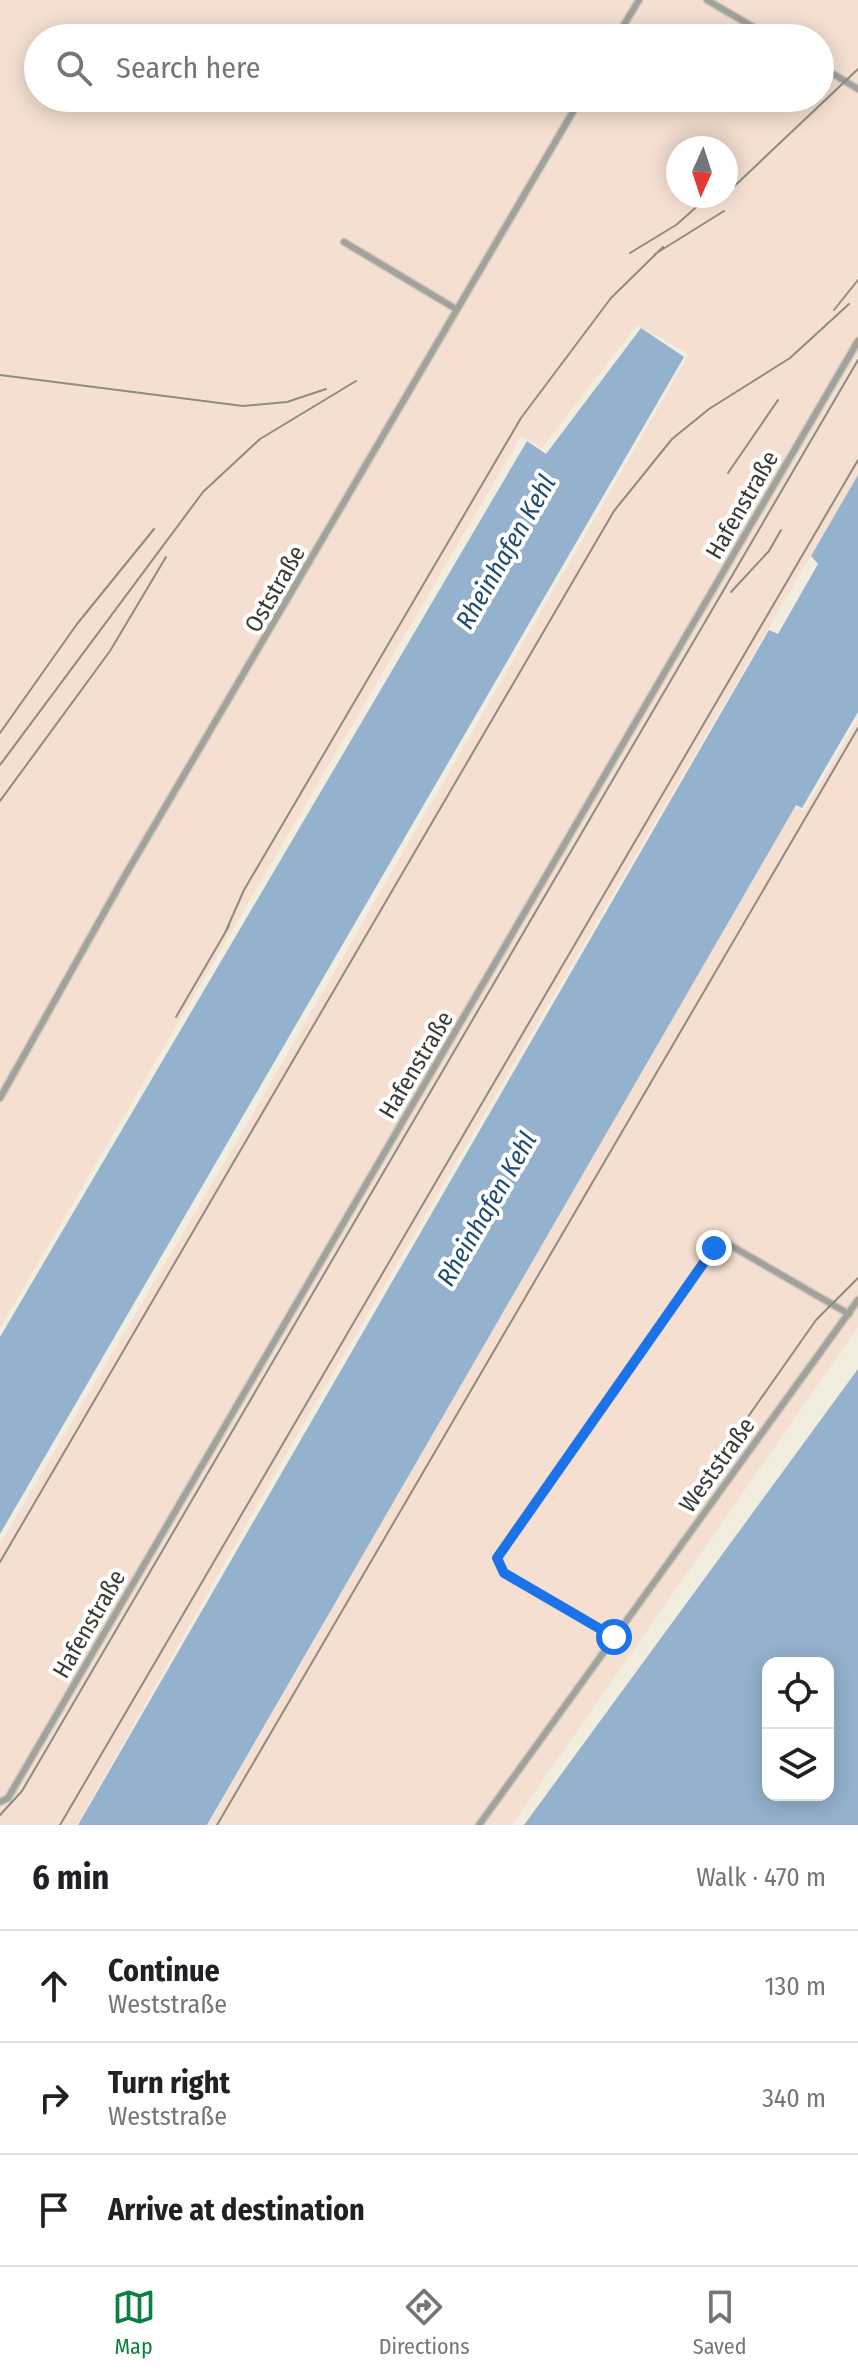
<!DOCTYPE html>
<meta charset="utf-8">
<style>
:root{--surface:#fff;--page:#f6f6f6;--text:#202124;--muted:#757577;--line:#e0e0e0;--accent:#0b8043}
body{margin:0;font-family:"Fira Sans Condensed",sans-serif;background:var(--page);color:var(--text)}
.controls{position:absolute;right:24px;bottom:24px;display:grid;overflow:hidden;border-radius:16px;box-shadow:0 4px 20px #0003}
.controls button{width:72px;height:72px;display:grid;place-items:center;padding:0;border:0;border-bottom:2px solid var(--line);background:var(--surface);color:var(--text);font:40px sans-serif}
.compass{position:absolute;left:666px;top:136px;width:72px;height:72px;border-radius:50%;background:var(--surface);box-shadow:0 4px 20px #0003;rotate:183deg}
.stop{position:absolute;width:24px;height:24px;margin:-18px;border:6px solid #1a73e8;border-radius:50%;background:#fff}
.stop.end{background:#1a73e8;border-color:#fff;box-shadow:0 2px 8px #0008}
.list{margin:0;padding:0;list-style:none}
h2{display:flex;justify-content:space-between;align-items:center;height:104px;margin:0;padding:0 32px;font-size:34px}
h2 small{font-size:26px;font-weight:400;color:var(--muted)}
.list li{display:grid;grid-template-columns:52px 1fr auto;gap:24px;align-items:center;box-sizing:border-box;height:112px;padding:0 32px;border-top:2px solid var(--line)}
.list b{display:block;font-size:30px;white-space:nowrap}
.list p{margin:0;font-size:26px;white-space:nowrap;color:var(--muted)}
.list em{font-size:26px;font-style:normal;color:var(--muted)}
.icon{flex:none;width:44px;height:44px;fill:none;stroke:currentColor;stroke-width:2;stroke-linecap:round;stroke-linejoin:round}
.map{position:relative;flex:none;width:858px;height:1825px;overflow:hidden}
.search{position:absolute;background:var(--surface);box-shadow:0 4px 20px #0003;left:24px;right:24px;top:24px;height:88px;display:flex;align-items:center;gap:20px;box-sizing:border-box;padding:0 28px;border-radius:44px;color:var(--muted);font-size:30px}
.sheet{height:440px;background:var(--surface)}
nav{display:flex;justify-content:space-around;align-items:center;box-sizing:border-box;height:112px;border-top:2px solid var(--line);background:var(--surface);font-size:22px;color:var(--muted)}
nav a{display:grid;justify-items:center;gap:4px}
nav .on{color:var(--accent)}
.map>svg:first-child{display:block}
</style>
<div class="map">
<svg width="858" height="1825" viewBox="0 0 858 1825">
<rect width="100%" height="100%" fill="#f1eee0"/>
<path fill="#f4dfd1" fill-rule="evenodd" d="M0,0H858V475L289,1449L77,1825H0V1544L243,1131L689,354L637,325L542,448L521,436L0,1328ZM38,38H820V98H38ZM678,148H726V196H678Z
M858,719V1327L512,1825H208L795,806L804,811Z"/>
<path fill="#94b1cd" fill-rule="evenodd" d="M641,328L684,357L0,1534V1337L527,441L546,454Z
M858,475V712L802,808L796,805L207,1825H78L769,630L778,634L818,564L811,556Z
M858,1369V1825H524ZM768,1663H828V1795H768Z"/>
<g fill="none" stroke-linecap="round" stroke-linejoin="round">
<defs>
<path id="street" d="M707,0L772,38
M616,38L639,0
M820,66L858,89
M344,242L456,309
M0,1098L123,879L581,98
M614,1637L504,1573L497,1558L714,1248L719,1243L728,1244L849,1314
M0,1802L8,1798L858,341
M479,1825L858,1300"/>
</defs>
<use href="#street" stroke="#cdcabe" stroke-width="9"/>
<use href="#street" stroke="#a2a19b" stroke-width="6"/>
<path stroke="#8e8b82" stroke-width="2" d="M726,194L858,69
M630,253L676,225L709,196
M655,254L724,211
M834,310L858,280
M0,375L243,406L287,402L326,389
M728,473L778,400
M731,592L769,551L781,530
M0,733L77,624L154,529
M0,765L203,492L260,439L356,381
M0,801L110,651L166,557
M225,933L244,890L521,418L611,298L663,247
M176,1017L229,926
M729,1444L816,1320L858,1278
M0,1562L614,511L672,439L709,409L790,358L849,304
M0,1815L22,1791L858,360
M60,1825L858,460
M217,1825L858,728"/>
</g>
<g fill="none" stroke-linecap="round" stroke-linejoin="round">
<path stroke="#1a73e8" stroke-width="10" d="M614,1637L504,1573L497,1558L714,1248"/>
</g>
<g text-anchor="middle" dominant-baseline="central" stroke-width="8" stroke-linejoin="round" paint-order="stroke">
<g font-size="24" fill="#3b3934" stroke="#fff">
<text transform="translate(742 505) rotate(-60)">Hafenstraße</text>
<text transform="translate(275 589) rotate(-60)">Oststraße</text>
<text transform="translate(416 1065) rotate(-59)">Hafenstraße</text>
<text transform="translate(717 1465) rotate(-54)">Weststraße</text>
<text transform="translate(89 1624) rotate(-60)">Hafenstraße</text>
</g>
<g font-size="26" font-style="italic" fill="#1f4c72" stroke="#fff">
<text transform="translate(506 552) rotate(-60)">Rheinhafen Kehl</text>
<text transform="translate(487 1209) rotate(-60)">Rheinhafen Kehl</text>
</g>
</g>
</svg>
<div class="controls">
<button><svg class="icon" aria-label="locate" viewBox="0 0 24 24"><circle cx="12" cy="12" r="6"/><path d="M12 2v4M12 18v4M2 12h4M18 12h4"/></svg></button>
<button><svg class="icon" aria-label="layers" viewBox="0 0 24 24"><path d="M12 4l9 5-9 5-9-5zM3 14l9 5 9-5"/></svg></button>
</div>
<svg class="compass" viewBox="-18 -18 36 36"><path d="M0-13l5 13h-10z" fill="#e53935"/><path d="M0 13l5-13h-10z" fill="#757577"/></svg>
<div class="stop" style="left:614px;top:1637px"></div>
<div class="stop end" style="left:714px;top:1248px"></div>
<div class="search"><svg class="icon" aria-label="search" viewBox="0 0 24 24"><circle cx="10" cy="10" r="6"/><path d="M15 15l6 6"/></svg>Search here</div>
</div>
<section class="sheet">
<h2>6 min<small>Walk · 470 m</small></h2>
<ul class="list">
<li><svg class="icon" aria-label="ahead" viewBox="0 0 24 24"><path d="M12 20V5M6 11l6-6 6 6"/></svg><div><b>Continue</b><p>Weststraße</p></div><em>130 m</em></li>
<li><svg class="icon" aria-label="right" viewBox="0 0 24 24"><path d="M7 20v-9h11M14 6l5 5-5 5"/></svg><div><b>Turn right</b><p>Weststraße</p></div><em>340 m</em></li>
<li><svg class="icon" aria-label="arrive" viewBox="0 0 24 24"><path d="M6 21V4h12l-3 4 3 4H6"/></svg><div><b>Arrive at destination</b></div></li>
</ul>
</section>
<nav>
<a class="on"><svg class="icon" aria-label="map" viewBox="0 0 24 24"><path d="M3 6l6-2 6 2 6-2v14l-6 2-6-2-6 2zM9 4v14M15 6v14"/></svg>Map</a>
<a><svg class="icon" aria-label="directions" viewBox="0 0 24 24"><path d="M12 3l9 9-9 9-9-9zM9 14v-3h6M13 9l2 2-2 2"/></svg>Directions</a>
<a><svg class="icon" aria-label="saved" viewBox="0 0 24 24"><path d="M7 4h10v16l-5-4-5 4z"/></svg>Saved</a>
</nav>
